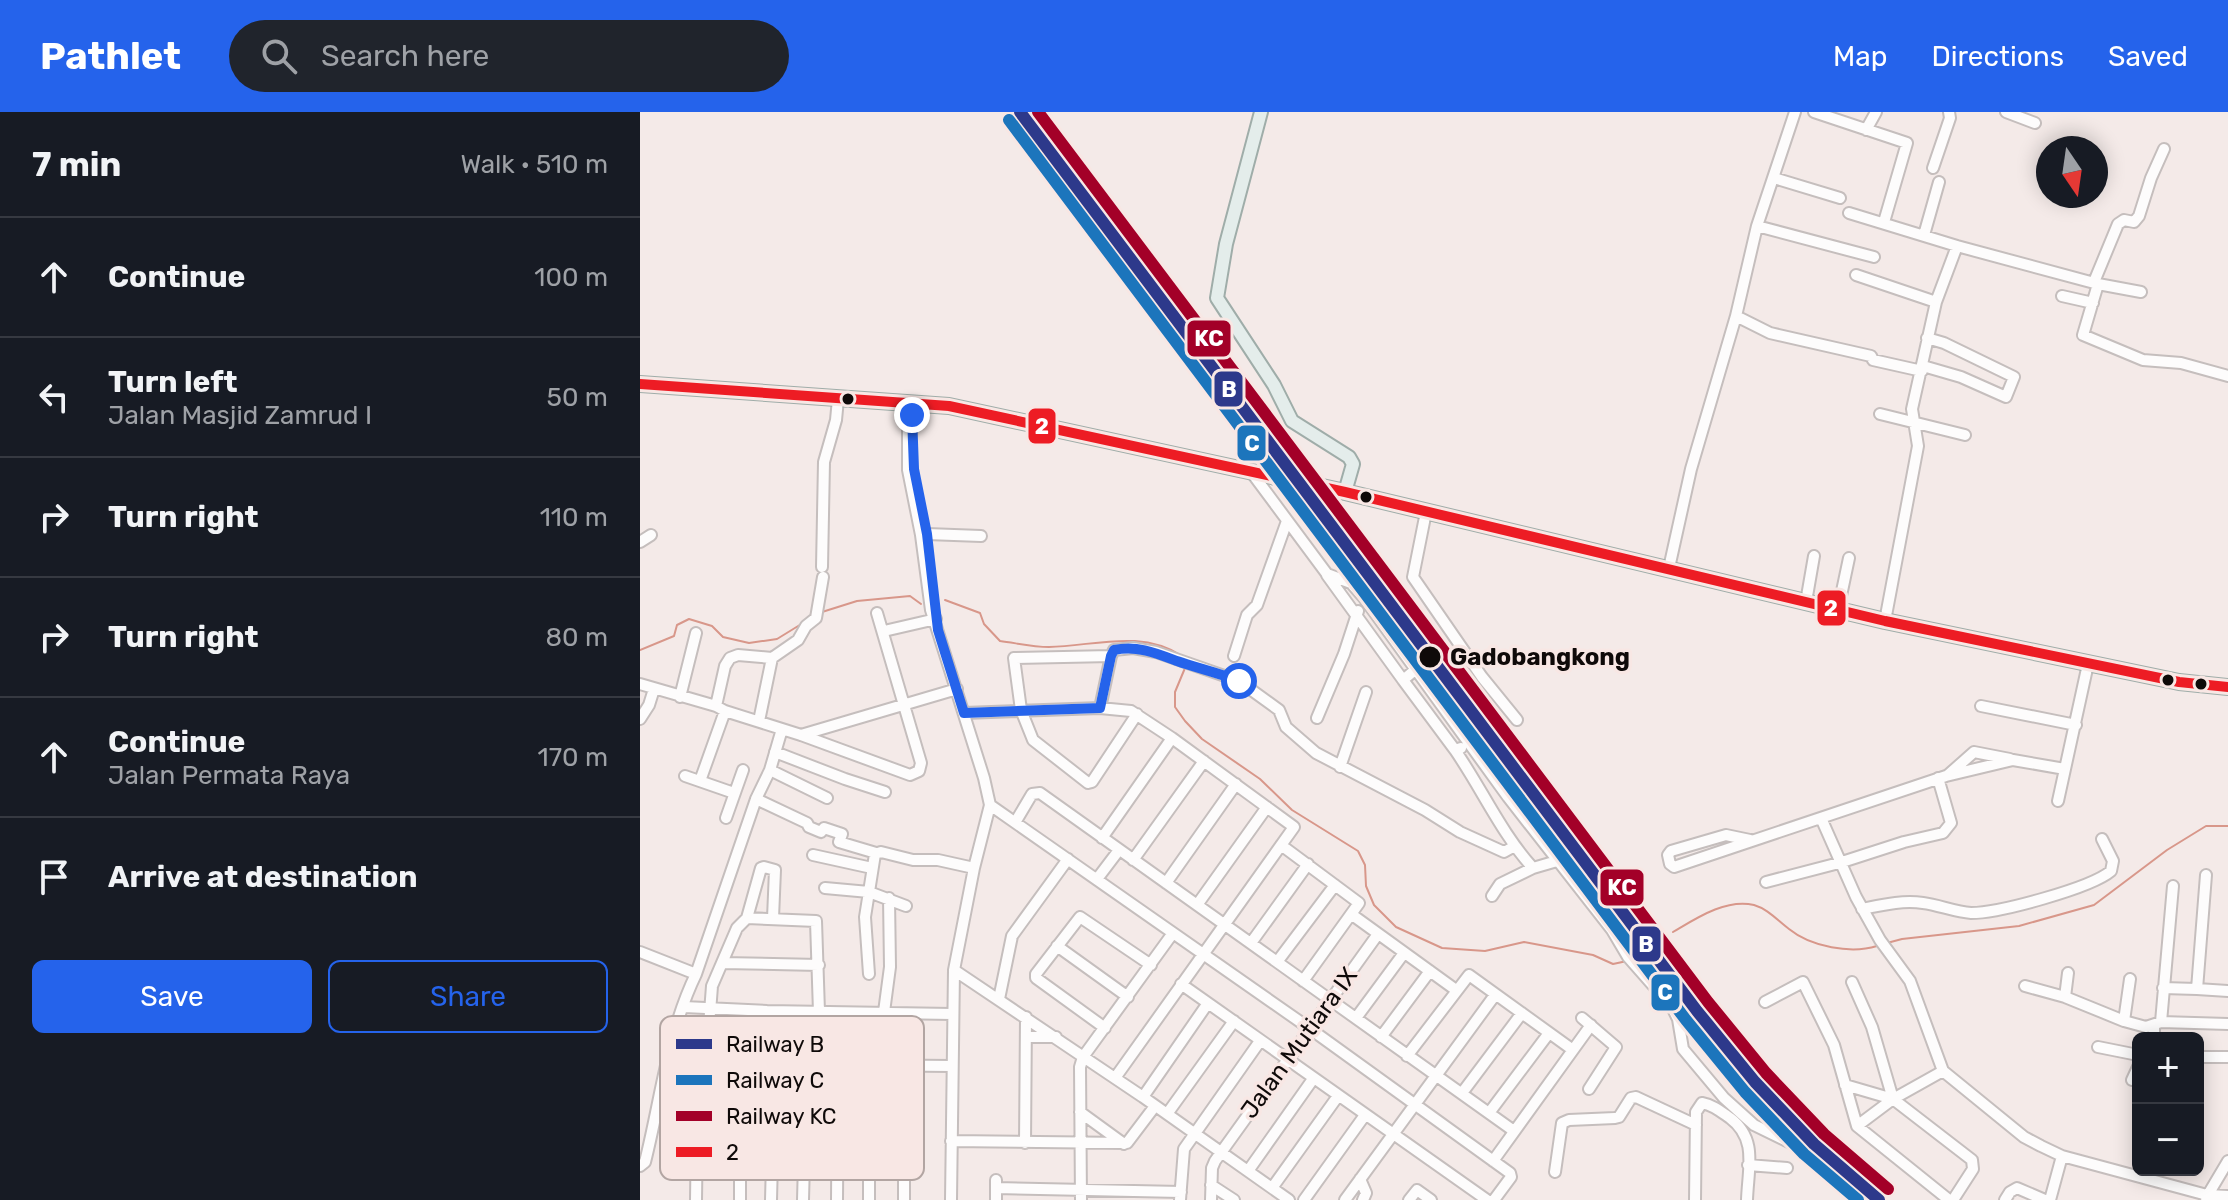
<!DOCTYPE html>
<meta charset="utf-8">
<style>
:root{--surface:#171b24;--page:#20242c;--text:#f1f3f6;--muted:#9ea1a6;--line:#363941;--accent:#2563eb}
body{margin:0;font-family:Rubik,sans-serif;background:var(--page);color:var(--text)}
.controls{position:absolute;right:24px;bottom:24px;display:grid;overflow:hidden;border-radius:12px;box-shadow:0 4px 20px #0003}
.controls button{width:72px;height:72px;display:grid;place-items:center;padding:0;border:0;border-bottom:2px solid var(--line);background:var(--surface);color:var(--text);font:40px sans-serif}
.compass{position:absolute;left:1396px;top:24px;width:72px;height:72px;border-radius:50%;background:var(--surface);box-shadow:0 4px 20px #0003;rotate:167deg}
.stop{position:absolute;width:24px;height:24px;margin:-18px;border:6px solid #2563eb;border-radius:50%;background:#fff}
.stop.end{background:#2563eb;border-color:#fff;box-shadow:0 2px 8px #0008}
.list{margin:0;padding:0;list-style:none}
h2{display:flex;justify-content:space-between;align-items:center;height:104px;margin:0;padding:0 32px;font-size:34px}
h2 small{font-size:26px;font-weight:400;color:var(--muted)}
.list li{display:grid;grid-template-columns:52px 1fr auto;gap:24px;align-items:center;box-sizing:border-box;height:120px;padding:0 32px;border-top:2px solid var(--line)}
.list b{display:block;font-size:30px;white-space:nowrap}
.list p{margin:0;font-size:26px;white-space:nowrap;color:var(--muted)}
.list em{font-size:26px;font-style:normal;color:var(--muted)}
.actions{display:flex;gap:16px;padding:24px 32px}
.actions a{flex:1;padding:18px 0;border:2px solid var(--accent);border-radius:12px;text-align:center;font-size:28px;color:var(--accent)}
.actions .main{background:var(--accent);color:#fff}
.icon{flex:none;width:44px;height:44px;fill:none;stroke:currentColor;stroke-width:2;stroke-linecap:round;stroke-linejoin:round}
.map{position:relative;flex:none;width:1588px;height:1088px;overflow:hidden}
header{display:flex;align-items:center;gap:48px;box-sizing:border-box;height:112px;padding:0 40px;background:var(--accent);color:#fff}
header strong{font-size:38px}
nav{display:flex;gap:44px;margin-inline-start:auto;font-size:28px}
.search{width:560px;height:72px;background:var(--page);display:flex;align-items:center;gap:20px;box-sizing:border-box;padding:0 28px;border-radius:44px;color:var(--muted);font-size:30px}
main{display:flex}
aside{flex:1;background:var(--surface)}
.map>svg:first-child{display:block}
</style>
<header>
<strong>Pathlet</strong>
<div class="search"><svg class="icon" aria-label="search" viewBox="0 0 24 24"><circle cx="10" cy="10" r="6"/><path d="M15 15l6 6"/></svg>Search here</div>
<nav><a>Map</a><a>Directions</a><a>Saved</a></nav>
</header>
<main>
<aside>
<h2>7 min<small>Walk · 510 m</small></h2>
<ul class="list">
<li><svg class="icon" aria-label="ahead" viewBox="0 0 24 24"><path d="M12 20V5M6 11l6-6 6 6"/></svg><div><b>Continue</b></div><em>100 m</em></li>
<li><svg class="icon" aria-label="left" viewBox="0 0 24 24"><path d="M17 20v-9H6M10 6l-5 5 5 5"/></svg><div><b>Turn left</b><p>Jalan Masjid Zamrud I</p></div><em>50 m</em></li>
<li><svg class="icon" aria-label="right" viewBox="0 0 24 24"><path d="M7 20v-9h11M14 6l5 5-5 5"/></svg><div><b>Turn right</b></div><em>110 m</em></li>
<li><svg class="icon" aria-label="right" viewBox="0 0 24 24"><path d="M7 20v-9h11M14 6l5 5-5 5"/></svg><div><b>Turn right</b></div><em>80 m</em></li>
<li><svg class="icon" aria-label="ahead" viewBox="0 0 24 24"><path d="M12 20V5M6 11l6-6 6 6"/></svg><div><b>Continue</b><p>Jalan Permata Raya</p></div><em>170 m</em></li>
<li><svg class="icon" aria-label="arrive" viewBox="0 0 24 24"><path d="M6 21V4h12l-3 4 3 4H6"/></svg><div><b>Arrive at destination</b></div></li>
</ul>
<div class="actions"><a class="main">Save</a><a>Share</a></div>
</aside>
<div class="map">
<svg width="1588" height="1088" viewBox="0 0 1588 1088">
<rect width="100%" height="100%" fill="#f4eae8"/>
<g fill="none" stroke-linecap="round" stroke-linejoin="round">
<path stroke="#d8978a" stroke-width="2" d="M305,488L340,501L344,512L360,529C376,531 393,535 409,535C455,534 500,517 542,544
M182,500L217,489L270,484L281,492
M0,538L34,524L37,513L49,507L72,514L83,525L109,531L137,527L163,511
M545,556L535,580V595L545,609L562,627L620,667L652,698L718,739L725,753L726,774L734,793L756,815L802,836L845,839L884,830L953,843L973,852L987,849
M1033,820C1055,807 1086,786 1114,793C1128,797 1138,809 1149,817C1171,835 1211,842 1237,834
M1247,831L1262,827L1379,814L1454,793L1527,738L1566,714H1588"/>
<defs>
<path id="minor" d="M1174,0L1267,31L1244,110
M1366,0L1395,11
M1226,18L1236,0
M1293,56L1310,6L1309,0
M1134,66L1200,86
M1209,101L1317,134L1458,172L1501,180
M1117,114L1234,145
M1284,123L1299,70
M1216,163L1296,190
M1454,170L1478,112L1484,108L1494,110L1499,104L1511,66L1524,37
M1458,172L1443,223L1503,248L1541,251L1588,264
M1422,184L1453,191
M1096,204L1130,221L1231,244L1233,248L1282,259
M1283,254L1321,265L1366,285L1374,265L1304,231L1287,226
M273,292L268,317V358L281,423L291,498L344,666L350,693L334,756L314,858L311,1088
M1240,302L1325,323
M612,361L687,462L711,471L724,486L868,685L972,818L988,845L1032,895L1038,907L1043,937L1084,986L1114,1013L1161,1036L1175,1053L1217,1088
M786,400L773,465L842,565L877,608
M287,422L341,424
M0,430L11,423
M182,455L184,350L196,308L198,287
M1029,456L1051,357L1096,204L1117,114L1155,0
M687,463L763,568L775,558
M1166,490L1174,444
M1198,498L1209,446
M1245,509L1278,334L1272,297L1296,190L1317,134
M244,519L296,507
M594,544L607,503L617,493L647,409
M763,568L815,638L821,636
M0,572L76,594L85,599L161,623L270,663L279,659L281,651L237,501
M40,585L56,521
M76,594L85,554L90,546L98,543L132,546L158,528L166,514L176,506L183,465
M1341,594L1436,613
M460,596L471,544
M324,601L460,596L491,599L532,626L654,715L475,966
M497,602L452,670L448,671L393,628L381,598L374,546L471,544L474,538L493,536L516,540L599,569L639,598L646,615L676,641L785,698L820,720L864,740L873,735
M677,606L704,542L718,499
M0,607L9,593L14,577
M119,609L132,546
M161,623L317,577
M815,638C842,677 861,721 893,756L917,749
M135,640L205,667L245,680
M700,655L726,580
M130,658L187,686
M1308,663L1334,640L1370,647
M45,664L94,681
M60,669L85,599
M116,687L167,711L169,715L181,720L184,716L202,722L199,730L236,741
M1418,689L1448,552
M350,693L669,916L870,1061L871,1065L854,1088
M86,706L103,658
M1181,706L1216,785L1240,828L1270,869L1303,959L1384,1025L1401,1034L1422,1044L1567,1083L1588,1084
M376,709L392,682L400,681L874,1019
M462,726L532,626
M1110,728L1086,723L1031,739L1028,743L1030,752L1034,755L1306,664L1373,648L1425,657
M641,733L719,791L663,869
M173,743L232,756
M493,748L564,649
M457,767L479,738
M1126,770L1199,751L1264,730L1303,721L1311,711L1298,666
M526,771L596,672
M185,776L229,780L266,794
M852,784L860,772L893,756
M557,793L627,695
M1222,797C1242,793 1262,788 1283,791C1299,793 1315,800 1331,801C1359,801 1451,776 1471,759L1473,749L1462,727
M711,802L816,878
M107,806L176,809L179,900
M611,831L668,752
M417,834L488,885
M0,840L56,862
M637,850L695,773
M82,851L179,853
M314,858L503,985L649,1088
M229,862L225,805L235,742L241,740L273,748H298L334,756
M1490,867L1484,909L1506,915L1521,910L1588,912
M1212,870L1232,915L1253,987
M541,872L847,1088
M1385,874L1425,885L1484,909
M1523,876L1557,877L1566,763
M1557,877L1588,879
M1425,885L1428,861
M359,887L372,824L428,747
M1125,890L1163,870L1194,933L1217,1014L1309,1088
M44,895L127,899L312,902
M244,900L250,855L249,786
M716,906L764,841
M942,906L976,935L949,977
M1521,910L1533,774
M465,916L396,866V862L440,805L511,853
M386,925H416
M741,925L790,859
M1514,926V913
M1458,935L1498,943
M767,944L829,863L933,938
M1558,945H1588
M98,952L312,954
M126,952L127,899
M1492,968L1498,955
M1205,973L1253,987L1332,1048L1333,1057L1313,1088
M822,981L882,901
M503,985L568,891
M440,1000L484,1032
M849,1001L909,921
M58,1002L66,953L72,874L97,816L107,806L121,756L124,755L135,758L133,806
M527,1002L594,909
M92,1004L198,1005
M100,1004V1088
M1217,1014L1253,987L1303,959
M311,1029L487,1031L515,994
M385,1031L386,905
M100,1048L257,1050L264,1056V1088
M853,1049L951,913
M1108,1053L1147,1056
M0,1054L5,1050C21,987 27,922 56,862L116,687L130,658L142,617
M608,1059L673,967
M915,1060L922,1011L929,1008L975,1006L979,1005L991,986L996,985L1056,1013
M720,1067L726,1081L723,1088
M571,1073L594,1088
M356,1076L541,1080
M632,1076L698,984
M1566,1086L1588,1049
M56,1088L57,1015
M131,1088L132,1049
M163,1088L164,1050
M197,1088L198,953
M229,1088V1051
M356,1088V1068
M441,1088L440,955L443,945L533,821
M540,1088L544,1037L620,929
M571,1088L572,1056L575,1049L738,822
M664,1088L725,1003
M705,1088L855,883
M769,1088L777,1078L791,1088
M1055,1088L1056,1000L1062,991C1073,993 1080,999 1090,1006C1118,1027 1108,1056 1107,1088
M1365,1088L1370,1080L1377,1076L1405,1088
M1410,1088L1422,1044"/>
<path id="major" d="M621,0L586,132L577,186L634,273L652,309L709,345L713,352L705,380"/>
<path id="highway" d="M0,272L309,294L705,380L1245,509L1539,570L1588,575"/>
</defs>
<use href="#minor" stroke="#c5bebd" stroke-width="14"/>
<use href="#major" stroke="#9fada9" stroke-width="16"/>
<use href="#highway" stroke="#9fada9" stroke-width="18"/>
<use href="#minor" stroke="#fdfcfc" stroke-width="10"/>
<use href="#major" stroke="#e4edeb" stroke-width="12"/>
<use href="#highway" stroke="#d4e3e0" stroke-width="14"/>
<defs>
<path id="bus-1" d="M0,272L309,294L705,380L1245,509L1539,570L1588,575"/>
</defs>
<use href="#bus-1" stroke="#f8e7e4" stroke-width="16"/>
<use href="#bus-1" stroke="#ed1c24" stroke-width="10"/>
<defs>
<path id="rail-1" d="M380,0L1057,899L1115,970L1174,1032L1239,1088"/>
<path id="rail-2" d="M369,8L1046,908L1105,980L1164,1042L1218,1088"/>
<path id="rail-3" d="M398,0L1068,890L1126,961L1184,1022L1248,1077"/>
</defs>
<use href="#rail-1" stroke="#f8e7e4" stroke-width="18"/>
<use href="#rail-2" stroke="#f8e7e4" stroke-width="18"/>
<use href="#rail-3" stroke="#f8e7e4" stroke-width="18"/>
<use href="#rail-1" stroke="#2d398b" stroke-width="12"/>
<use href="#rail-2" stroke="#1c75bc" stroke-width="12"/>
<use href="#rail-3" stroke="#a30028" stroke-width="12"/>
</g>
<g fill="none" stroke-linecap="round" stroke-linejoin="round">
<path stroke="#2563eb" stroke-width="10" d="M272,303L274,357L287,422L298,518L324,601L460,596L471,544L474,538C497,533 516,541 537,549C557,556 579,561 599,569"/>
</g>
<g fill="#0f0a09" stroke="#f8e7e4" stroke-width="3">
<circle cx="208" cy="287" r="7"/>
<circle cx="726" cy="385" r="7"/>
<circle cx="790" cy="545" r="12"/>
<circle cx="1528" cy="568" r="7"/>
<circle cx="1561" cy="572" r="7"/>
</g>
<g text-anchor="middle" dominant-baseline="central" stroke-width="7" stroke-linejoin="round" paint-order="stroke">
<g font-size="24" font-weight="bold" fill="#0f0a09" stroke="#f8e7e4" text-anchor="start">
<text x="810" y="545">Gadobangkong</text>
</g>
<g font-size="24" fill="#0f0a09" stroke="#f8e7e4">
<text transform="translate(659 931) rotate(-54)">Jalan Mutiara IX</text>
</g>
</g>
<rect x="20" y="904" width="264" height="164" rx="12" fill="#f8e7e4" stroke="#b2a5a2" stroke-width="2"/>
<rect x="36" y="927" width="36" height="10" fill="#2d398b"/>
<rect x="36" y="963" width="36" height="10" fill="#1c75bc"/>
<rect x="36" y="999" width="36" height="10" fill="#a30028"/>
<rect x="36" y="1035" width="36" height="10" fill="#ed1c24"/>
<g font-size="22" fill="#0f0a09">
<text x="86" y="940">Railway B</text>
<text x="86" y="976">Railway C</text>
<text x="86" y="1012">Railway KC</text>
<text x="86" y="1048">2</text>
</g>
<g stroke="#f8e7e4" stroke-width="3">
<rect x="546" y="207" width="46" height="39" rx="8" fill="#a30028"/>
<rect x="573" y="258" width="31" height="38" rx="8" fill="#2d398b"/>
<rect x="387" y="295" width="30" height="38" rx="8" fill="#ed1c24"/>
<rect x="596" y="312" width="31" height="38" rx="8" fill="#1c75bc"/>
<rect x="1176" y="477" width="31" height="38" rx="8" fill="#ed1c24"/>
<rect x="959" y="756" width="46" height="39" rx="8" fill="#a30028"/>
<rect x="991" y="813" width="31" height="38" rx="8" fill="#2d398b"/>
<rect x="1010" y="861" width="31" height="39" rx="8" fill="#1c75bc"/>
</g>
<g font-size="22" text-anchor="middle" font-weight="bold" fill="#fff">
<text x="569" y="234">KC</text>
<text x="589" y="285">B</text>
<text x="402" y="322">2</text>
<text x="612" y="339">C</text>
<text x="1191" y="504">2</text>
<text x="982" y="783">KC</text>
<text x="1006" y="840">B</text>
<text x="1025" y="888">C</text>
</g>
</svg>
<div class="controls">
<button>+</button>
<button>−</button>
</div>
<svg class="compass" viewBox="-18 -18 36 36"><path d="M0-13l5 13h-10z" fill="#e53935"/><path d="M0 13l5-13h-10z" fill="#9ea1a6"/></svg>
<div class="stop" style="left:599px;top:569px"></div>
<div class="stop end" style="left:272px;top:303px"></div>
</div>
</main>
